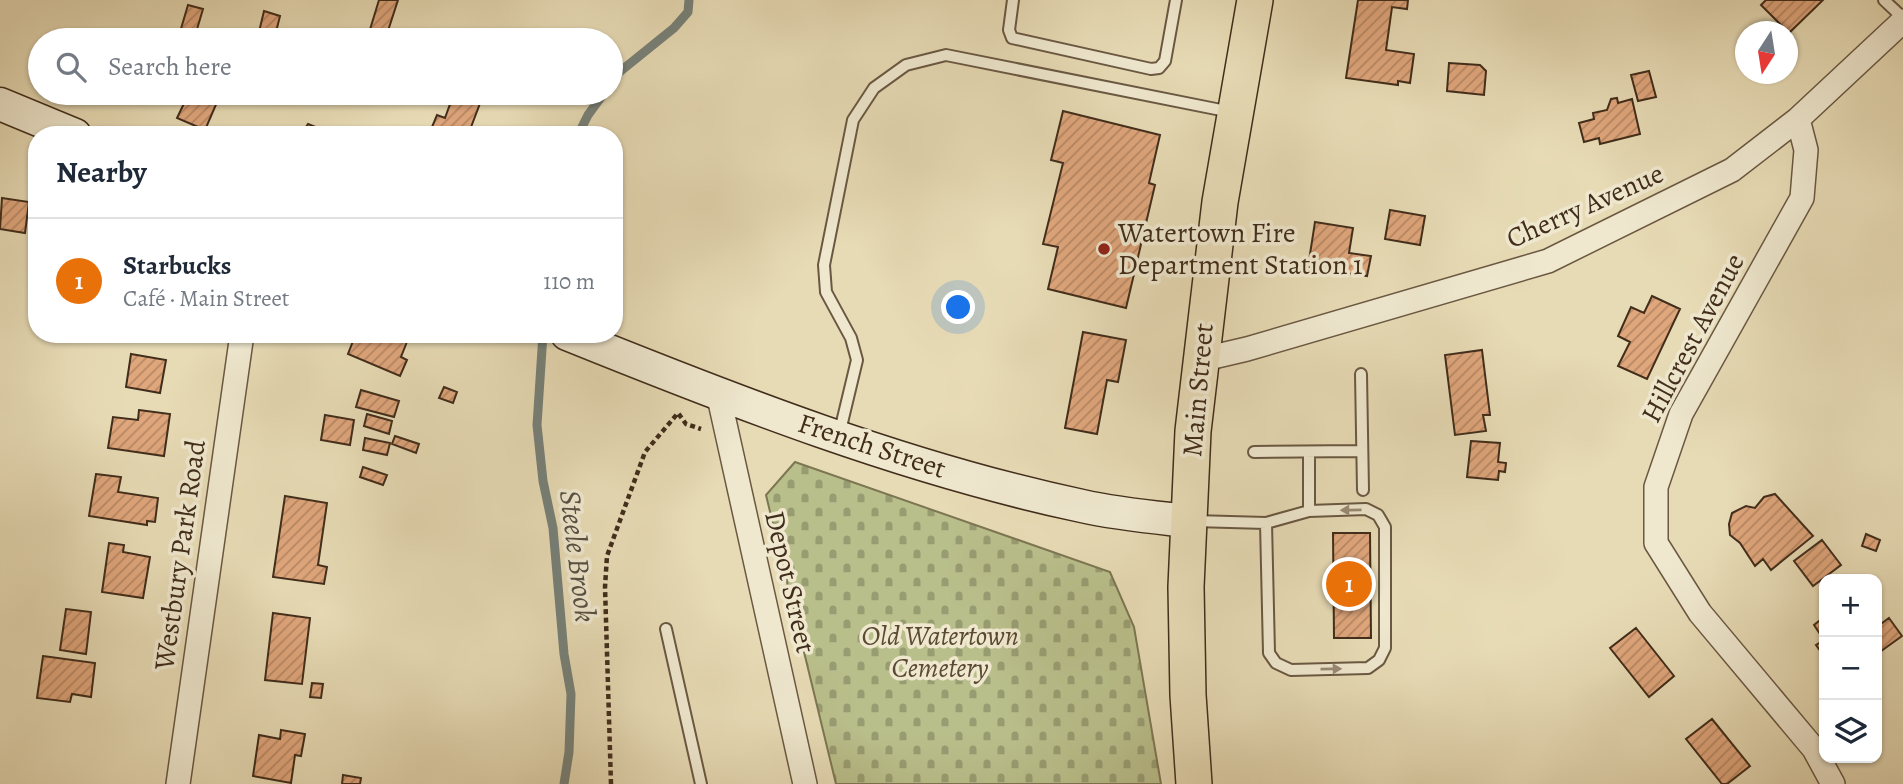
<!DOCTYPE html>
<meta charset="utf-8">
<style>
:root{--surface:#fff;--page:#f6f6f7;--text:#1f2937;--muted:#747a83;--line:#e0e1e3;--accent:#8f2418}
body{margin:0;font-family:Alegreya,serif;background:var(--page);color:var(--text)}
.controls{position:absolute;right:21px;bottom:21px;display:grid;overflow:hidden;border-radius:14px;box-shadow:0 2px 5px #0004}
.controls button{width:63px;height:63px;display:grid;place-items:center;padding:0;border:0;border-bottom:2px solid var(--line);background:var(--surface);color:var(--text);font:35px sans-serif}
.compass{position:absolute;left:1735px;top:21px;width:63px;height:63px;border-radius:50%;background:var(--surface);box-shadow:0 2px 5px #0004;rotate:192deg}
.you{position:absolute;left:959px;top:308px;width:24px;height:24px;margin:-18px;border:5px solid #fff;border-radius:50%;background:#1a73e8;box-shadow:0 0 0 10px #1a73e833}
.badge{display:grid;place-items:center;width:46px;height:46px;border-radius:50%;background:var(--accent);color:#fff;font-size:23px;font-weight:700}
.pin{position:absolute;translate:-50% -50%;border:4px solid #fff;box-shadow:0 2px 7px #0006}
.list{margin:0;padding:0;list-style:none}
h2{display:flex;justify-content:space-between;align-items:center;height:91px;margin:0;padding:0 28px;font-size:30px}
h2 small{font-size:23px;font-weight:400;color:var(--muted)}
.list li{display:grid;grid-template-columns:46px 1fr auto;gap:21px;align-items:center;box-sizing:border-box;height:126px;padding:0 28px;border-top:2px solid var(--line)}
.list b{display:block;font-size:26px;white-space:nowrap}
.list p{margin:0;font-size:23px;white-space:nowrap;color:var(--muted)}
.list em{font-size:23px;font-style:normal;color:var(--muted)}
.icon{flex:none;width:38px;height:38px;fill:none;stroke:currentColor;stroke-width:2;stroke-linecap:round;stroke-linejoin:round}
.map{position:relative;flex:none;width:1903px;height:784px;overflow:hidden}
.search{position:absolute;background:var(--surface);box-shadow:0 2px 5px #0004;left:28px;top:28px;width:595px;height:77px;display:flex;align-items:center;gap:18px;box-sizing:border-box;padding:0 24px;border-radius:38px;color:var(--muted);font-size:26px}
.panel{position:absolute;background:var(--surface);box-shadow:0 2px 5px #0004;left:28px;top:126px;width:595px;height:217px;border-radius:28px}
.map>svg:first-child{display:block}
</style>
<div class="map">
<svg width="1903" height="784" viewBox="0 0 1903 784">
<defs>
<pattern id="cemetery-stones" width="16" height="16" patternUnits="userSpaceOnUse" patternTransform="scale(1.75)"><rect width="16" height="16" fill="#b9bf8b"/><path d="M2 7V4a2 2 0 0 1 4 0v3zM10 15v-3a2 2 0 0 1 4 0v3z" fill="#989c71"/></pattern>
<pattern id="building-hatch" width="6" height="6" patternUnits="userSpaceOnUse" patternTransform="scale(1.75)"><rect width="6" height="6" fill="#e0a67c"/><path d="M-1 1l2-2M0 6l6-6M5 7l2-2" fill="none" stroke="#b78865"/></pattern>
</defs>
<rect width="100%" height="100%" fill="#e7dbb5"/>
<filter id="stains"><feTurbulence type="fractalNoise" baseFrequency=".00286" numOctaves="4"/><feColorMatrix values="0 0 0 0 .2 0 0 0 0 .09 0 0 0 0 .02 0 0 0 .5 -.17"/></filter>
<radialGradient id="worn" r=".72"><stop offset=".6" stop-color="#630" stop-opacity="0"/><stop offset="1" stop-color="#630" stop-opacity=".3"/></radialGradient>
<path fill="url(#cemetery-stones)" stroke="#7d7653" stroke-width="2" d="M795,462L1110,572L1134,627L1161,784H836L766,495Z"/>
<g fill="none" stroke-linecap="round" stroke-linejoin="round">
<path stroke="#768179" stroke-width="9" d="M611,83L617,74L674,28L688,12L689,0
M578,135L588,115L604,93
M543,334L537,425L543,481L553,528L564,654L571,694L569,752L564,784"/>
</g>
<path fill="url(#building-hatch)" stroke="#412d1b" stroke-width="2" d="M379,0H398L385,40L368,36Z
M1358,0H1408L1407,9L1392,7L1386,50L1414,54L1410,83L1398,81V85L1346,78Z
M1766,0H1823L1789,33L1761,5Z
M188,5L203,9L195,36L180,32Z
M264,11L280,16L274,40L258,36Z
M1449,63L1480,65L1486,71L1484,95L1447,91Z
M1649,71L1656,97L1638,101L1631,75Z
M122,93H160L156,101L147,96L144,102Z
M189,93H221L205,130L177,118Z
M454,93H478L476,96L482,98L468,135H439L441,129L432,127L437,115L445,118Z
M1617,98L1618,103L1632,99L1640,134L1600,144L1599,138L1584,142L1579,123L1594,119L1593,113L1607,110L1611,99Z
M1063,111L1160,135L1149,183L1155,185L1126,308L1048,289L1058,247L1043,244L1063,163L1051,160Z
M308,124L326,131L325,135H301Z
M2,198L29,202L25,233L0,229Z
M1390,210L1425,216L1420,245L1385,239Z
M1315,222L1353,228L1349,253L1371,256L1367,276L1308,267Z
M1652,296L1680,309L1647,379L1618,366L1630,342L1618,336L1631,307L1644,313Z
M1083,332L1126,340L1118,382L1107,380L1097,434L1065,428Z
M374,334H410L401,357L407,360L400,376L348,354L355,336L371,342Z
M1482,350L1490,415H1483L1486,431L1455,435L1445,355Z
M131,354L166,360L160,393L126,387Z
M444,387L457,392L453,403L439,398Z
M361,390L399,401L394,417L356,407Z
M139,410L170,414L164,456L108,448L113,417L138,420Z
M367,414L392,421L389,434L364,426Z
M325,415L354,420L350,445L321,440Z
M395,436L419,444L416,453L392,444Z
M365,438L390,443L387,455L363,450Z
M1471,441L1500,443L1498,462L1506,463L1505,472L1499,471L1498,480L1467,477Z
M363,467L387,475L383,485L360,477Z
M96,474L121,477L118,492L158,498L155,522L147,521V525L89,516Z
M1775,494L1813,536L1771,570L1763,559L1755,566L1740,543L1730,535L1729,524L1732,513L1746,506L1755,508L1764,497Z
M285,496L327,503L318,565L327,567L324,584L273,577Z
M1333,533H1370L1371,638H1334Z
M1866,534L1880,540L1876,551L1862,546Z
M1822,540L1841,565L1813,586L1794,561Z
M109,543L124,545L123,552L150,557L143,598L102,592Z
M66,609L91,612L86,654L60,650Z
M273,613L310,618L302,684L265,680Z
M1824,617V656L1816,645L1824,640L1814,625Z
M1889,618L1902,636L1877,654V627Z
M1636,628L1674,676L1649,697L1610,648Z
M43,656L95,663L91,697L72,694L70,702L37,698Z
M312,683L323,684L321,698L310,697Z
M1712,719L1750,766L1727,784H1722L1686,739Z
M281,730L305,734L301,756L295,755L291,783L253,776L259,735L280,739Z
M343,775L361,778L360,784H342Z"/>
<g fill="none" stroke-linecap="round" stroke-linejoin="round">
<defs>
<path id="lane" d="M1013,0L1009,30L1012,38L1151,69L1159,68L1165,61L1176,0
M1884,0L1903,18
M1361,374L1363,490
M839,435L857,360L851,338L826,292L824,265L853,120L874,88L906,65L946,55L1231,112
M1254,452L1362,451
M1194,521L1266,523L1309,511V452
M1266,523L1269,653L1276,663L1291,670L1368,668L1379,660L1385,648V527L1378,515L1366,509L1309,511
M666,629L701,784"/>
<path id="street" d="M1798,119L1806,150L1802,198L1681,414L1656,487V543L1700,613L1814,749L1833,784
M1200,360L1247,349L1548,261L1732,170L1798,119L1903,21
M718,393L805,784
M178,784L242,334"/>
<path id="secondary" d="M0,104L75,135
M567,334C733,401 907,469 1082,506C1117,514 1152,517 1188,521"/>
<path id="primary" d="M1194,784L1188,695L1186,587L1193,431L1220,202L1255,0"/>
</defs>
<use href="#lane" stroke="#6a5842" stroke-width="14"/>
<use href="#street" stroke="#6a5842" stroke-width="26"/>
<use href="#secondary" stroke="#412d1b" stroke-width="35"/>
<use href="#primary" stroke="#412d1b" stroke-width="38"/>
<path stroke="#412d1b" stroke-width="4.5" stroke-dasharray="5 3.5" stroke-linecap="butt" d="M611,784L605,587L607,556L645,452L678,413L686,424L701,429"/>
<use href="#lane" stroke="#efe8cf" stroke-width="10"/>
<use href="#street" stroke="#efe8cf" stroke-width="23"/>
<use href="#secondary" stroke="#efe8cf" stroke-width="32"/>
<use href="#primary" stroke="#e7dbb5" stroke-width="35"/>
</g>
<defs><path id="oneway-solid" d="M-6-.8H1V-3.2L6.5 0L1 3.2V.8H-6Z" transform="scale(1.75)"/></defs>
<g fill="#988a75">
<use href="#oneway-solid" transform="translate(1351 510) rotate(179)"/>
<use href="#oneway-solid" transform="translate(1331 669) rotate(-1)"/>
</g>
<circle fill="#8f2418" stroke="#efe8cf" stroke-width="2.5" cx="1104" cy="249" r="7"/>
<g text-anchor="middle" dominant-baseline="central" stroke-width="7" stroke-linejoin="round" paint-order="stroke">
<g font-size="28" fill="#412d1b" stroke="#efe8cf">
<text transform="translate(1585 206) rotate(-24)">Cherry Avenue</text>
<text transform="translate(1693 338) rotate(-62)">Hillcrest Avenue</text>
<text transform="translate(1198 390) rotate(-85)">Main Street</text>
<text transform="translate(872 446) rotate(18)">French Street</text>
<text transform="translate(180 555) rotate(-82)">Westbury Park Road</text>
<text transform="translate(790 582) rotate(77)">Depot Street</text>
</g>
<g font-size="28" fill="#412d1b" stroke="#efe8cf" text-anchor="start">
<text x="1118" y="233">Watertown Fire<tspan x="1118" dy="32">Department Station 1</tspan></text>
</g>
<g font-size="28" font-style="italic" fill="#594a31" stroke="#efe8cf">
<text x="940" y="636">Old Watertown<tspan x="940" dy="32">Cemetery</tspan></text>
</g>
<g font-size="30" font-style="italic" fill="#575042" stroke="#efe8cf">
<text transform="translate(578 556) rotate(83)">Steele Brook</text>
</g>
</g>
<rect width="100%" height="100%" filter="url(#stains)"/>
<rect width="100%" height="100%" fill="url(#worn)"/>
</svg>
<div class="controls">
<button>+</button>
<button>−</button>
<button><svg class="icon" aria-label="layers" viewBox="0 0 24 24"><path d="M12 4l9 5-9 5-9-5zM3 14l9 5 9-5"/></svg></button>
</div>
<svg class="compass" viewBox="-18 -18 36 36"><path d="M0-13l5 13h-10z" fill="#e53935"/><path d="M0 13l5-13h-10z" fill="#747a83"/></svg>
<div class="you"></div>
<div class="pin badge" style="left:1349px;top:584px;background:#e8710a">1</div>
<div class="search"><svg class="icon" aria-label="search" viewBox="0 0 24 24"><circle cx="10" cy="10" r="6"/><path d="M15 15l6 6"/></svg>Search here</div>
<section class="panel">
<h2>Nearby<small></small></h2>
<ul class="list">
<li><span class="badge" style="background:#e8710a">1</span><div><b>Starbucks</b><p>Café · Main Street</p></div><em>110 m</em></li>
</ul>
</section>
</div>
